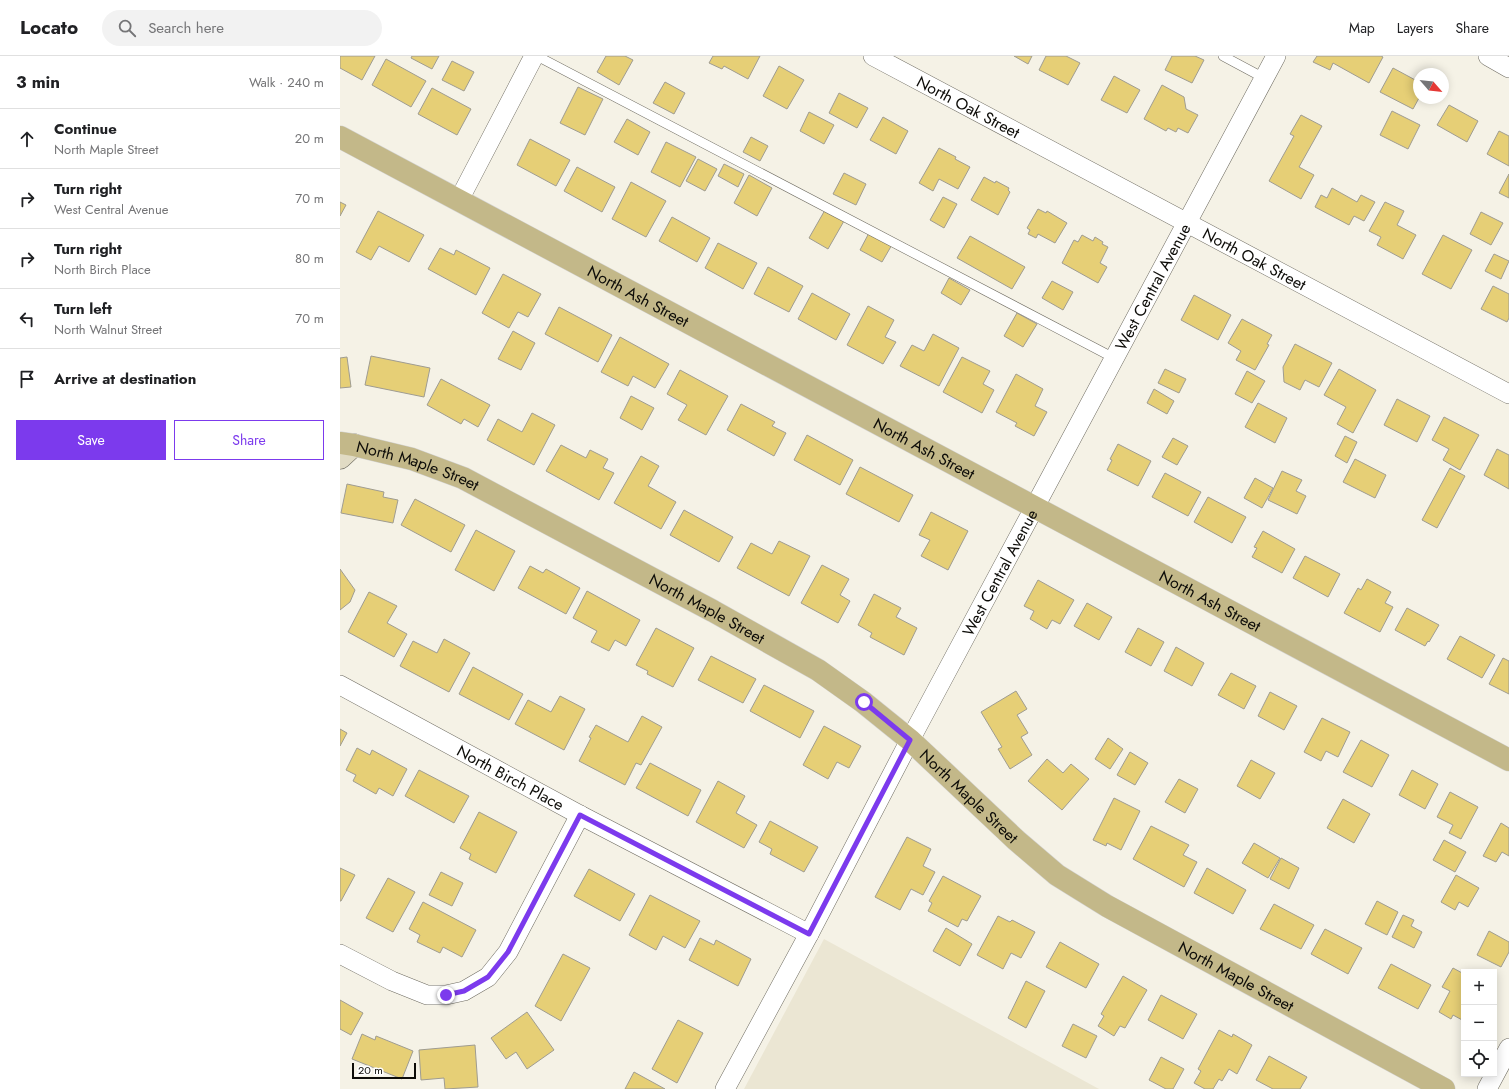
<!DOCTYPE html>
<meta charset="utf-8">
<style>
:root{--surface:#fff;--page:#f2f2f2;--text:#202124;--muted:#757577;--line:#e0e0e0;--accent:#7c3aed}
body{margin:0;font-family:Jost,sans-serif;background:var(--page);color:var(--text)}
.controls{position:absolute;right:12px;bottom:12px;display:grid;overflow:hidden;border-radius:0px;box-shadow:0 2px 10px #0003}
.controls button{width:36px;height:36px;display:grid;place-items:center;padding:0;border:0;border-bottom:1px solid var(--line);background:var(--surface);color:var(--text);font:20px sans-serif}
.compass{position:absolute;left:1073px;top:12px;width:36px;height:36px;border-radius:50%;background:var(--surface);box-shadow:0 2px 10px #0003;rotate:118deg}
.scale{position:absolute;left:12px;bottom:10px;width:64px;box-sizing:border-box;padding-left:4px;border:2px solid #0d0c08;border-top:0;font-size:11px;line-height:14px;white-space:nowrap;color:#0d0c08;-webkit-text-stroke:3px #fff;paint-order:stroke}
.stop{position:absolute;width:12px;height:12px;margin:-9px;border:3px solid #7c3aed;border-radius:50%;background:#fff}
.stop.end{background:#7c3aed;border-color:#fff;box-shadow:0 1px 4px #0008}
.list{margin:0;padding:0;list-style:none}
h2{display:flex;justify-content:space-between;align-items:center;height:52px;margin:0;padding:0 16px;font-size:17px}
h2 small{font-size:13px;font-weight:400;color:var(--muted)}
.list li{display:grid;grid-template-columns:26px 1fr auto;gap:12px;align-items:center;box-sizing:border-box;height:60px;padding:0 16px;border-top:1px solid var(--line)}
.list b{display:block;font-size:15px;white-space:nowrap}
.list p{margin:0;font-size:13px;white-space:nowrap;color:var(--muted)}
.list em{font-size:13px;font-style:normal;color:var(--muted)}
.actions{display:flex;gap:8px;padding:12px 16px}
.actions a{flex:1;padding:9px 0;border:1px solid var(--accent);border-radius:0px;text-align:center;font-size:14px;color:var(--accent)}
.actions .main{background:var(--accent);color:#fff}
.icon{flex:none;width:22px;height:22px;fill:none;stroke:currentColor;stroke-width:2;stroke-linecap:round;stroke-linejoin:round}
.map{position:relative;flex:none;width:1169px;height:1033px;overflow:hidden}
header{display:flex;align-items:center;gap:24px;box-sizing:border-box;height:56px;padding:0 20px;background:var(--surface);border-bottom:1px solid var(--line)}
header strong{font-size:19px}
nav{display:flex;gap:22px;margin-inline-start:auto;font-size:14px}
.search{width:280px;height:36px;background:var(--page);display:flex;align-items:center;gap:10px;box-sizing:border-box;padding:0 14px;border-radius:22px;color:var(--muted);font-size:15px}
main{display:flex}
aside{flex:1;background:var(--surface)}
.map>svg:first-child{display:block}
</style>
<header>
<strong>Locato</strong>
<div class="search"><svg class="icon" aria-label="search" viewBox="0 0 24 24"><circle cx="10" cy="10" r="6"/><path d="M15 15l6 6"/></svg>Search here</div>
<nav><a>Map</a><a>Layers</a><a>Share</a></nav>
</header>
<main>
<aside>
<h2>3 min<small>Walk · 240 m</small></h2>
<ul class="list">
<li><svg class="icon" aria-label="ahead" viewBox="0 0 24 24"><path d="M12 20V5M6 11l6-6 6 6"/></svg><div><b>Continue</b><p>North Maple Street</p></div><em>20 m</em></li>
<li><svg class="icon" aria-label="right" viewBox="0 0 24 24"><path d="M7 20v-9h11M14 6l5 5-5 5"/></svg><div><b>Turn right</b><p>West Central Avenue</p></div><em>70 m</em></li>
<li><svg class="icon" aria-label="right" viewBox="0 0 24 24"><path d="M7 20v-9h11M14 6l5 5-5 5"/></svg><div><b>Turn right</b><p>North Birch Place</p></div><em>80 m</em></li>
<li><svg class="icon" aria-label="left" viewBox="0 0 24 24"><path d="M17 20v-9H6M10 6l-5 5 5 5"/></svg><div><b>Turn left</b><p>North Walnut Street</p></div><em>70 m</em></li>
<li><svg class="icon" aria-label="arrive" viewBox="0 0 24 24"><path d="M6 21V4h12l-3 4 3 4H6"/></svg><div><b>Arrive at destination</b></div></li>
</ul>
<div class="actions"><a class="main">Save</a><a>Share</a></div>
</aside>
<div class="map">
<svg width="1169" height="1033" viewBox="0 0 1169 1033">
<rect width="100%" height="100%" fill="#f5f2e6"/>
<path fill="#ebe6d3" d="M484,883L759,1033H404Z"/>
<path fill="#e6cf76" stroke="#9f9c91" d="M0,0H35L22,24L0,12Z
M72,0H99L92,13L71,2Z
M266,0H285L293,4L279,29L257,16Z
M373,0H420L408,23L384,10L382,13L369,7Z
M674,0H692L688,8Z
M706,0H726L740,7L728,29L699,14Z
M832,0H855L864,4L852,27L825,14Z
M977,0H1041L1043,1L1029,27L993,7L990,14L973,6Z
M46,3L86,25L71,51L32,29Z
M112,5L134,16L124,35L102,24Z
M439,10L464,24L447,53L423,40Z
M1053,12L1079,26V42L1073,53L1040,36Z
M774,20L800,34L787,57L761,44Z
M325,26L345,37L334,58L313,47Z
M822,29L844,41L846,53L858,59L848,77L838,72L836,76L828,72L826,75L804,63Z
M238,31L263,43L245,79L220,67Z
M92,32L131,53L117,79L78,58Z
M499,37L528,52L517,72L489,57Z
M1109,49L1138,65L1127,86L1097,69Z
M1052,55L1080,69L1068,93L1040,79Z
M469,56L494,69L484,88L460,75Z
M961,59L982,70L959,111L974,119L961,143L929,125L954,80L950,78Z
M543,61L568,75L556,98L530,84Z
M287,63L310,76L298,99L274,86Z
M1159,75L1169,80V110L1147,98Z
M411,81L428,90L420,105L403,96Z
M190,83L230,104L216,130L177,109Z
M326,86L356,101L340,131L311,116Z
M599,92L616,101L615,103L630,111L618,133L599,123L593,135L579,127Z
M358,103L377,113L365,135L346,125Z
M384,108L404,118L398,131L378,120Z
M237,111L275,131L262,156L224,135Z
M504,117L526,128L516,149L493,138Z
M1169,118V142L1159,137Z
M409,119L432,132L417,160L394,147Z
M644,121L655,127L656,125L669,132L668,134L670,136L658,159L631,144Z
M291,126L326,145L306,181L272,163Z
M992,132L1017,146L1021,139L1035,146L1024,165L1014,160L1009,169L975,151L981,139L987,142Z
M603,141L617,148L604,172L590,164Z
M0,146L6,149L0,160Z
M1045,146L1064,155L1057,169L1076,179L1063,203L1037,189L1041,181L1029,175Z
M698,153L706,157L707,155L727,167L715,187L698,178L696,182L688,178L690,174L687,172Z
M485,154L504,165L488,193L469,182Z
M38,155L84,179L69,206L39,190L31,204L16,196Z
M1141,156L1163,167L1151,189L1130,178Z
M332,161L370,182L357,206L319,185Z
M530,175L553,187L542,206L520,194Z
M742,179L753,185L755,181L763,186L762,188L768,191L760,207L767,211L758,227L722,207L734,184L738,186Z
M1103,179L1132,194L1111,233L1082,218Z
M630,180L685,211L672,233L617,202Z
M378,187L417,207L403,233L365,212Z
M100,192L114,199L116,194L150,212L136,239L88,213Z
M1154,198L1169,205L1161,223L1145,215Z
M428,211L463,230L449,256L414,238Z
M163,218L201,238L188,261L178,256L169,272L142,257Z
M609,222L630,234L621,249L601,237Z
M712,225L733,236L723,254L702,242Z
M1153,230L1169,238V262L1167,266L1141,253Z
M472,237L510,258L496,284L458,263Z
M854,239L891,259L878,284L841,264Z
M528,250L554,264L545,281L556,286L543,308L507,289Z
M219,251L272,279L258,306L205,278Z
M677,257L697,268L683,291L664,280Z
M902,263L932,279L927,288L929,289L915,314L896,304L901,295L888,287Z
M173,275L195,287L181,314L158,303Z
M593,278L619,292L599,330L560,310L572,289L584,295Z
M280,281L329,308L315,332L293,320L288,330L261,316Z
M955,288L992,307L979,331L965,324L960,334L944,326L943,311Z
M31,300L90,312L84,341L25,329Z
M7,301L11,331L0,332V302Z
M622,301L650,315L643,328L654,334L642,357L603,336Z
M825,313L846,323L839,337L818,327Z
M999,313L1036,334L1013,377L997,368L1006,351L984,339Z
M340,314L388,340L366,379L338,364L347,349L327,338Z
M907,315L925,325L912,347L895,338Z
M676,318L703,333L695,350L707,356L694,380L675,370L677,367L656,356Z
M101,323L150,349L138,371L124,363L121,368L87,349Z
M814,333L834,345L827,358L807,347Z
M291,340L314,352L302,374L280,362Z
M1057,343L1090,360L1077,386L1044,369Z
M918,347L947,362L935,387L905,371Z
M401,348L435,366L432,370L446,377L434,400L387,374Z
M192,357L215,369L194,409L147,384L158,363L182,376Z
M1104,361L1139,379L1120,414L1103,404L1109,393L1092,384Z
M467,379L513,404L500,429L454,404Z
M1005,380L1017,386L1007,407L995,400Z
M833,382L848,390L837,409L822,401Z
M778,388L811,405L798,430L767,414L772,404L770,403Z
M221,389L246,402L250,394L268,403L263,412L274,417L259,444L206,415Z
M1157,393L1169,399V433L1144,419Z
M301,400L319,410L308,430L336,446L321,473L274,447Z
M1015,403L1046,419L1035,442L1003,426Z
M520,411L573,439L559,466L506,438Z
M1110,412L1125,420L1097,472L1082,464Z
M942,415L962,424L956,435L966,440L957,458L928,444Z
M825,417L861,436L848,460L812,441Z
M915,422L933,432L922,452L904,442Z
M7,428L44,436L43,441L58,444L53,467L1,457Z
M868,441L906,461L892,487L854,466Z
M75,443L125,469L111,496L61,469Z
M344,454L393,481L379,506L330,479Z
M591,456L628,475L608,514L581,500L590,484L579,479Z
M136,474L175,495L154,535L115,514Z
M923,475L955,493L942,517L912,501L917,492L914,491Z
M439,485L470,500L449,540L397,512L411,487L432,498Z
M965,500L1000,518L988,541L953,522Z
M482,509L509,523L500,539L510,545L498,567L461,547Z
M190,510L203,517L206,513L240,532L226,558L178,532Z
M0,513L15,534L10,546L0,554Z
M1027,523L1051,536L1045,547L1053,551L1040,576L1004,557L1018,532L1021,534Z
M698,524L734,544L720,568L712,564L707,573L690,563L694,555L684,550Z
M247,535L300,564L286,590L275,584L269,595L251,586L257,575L233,562Z
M29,536L57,550L47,567L67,578L54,601L8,576Z
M534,538L561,552L556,561L577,572L564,599L530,581L532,577L518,569Z
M747,547L772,561L759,584L734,570Z
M1067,552L1099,569L1089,586L1088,585L1085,590L1055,574Z
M316,572L354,592L333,631L307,618L308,615L296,609Z
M798,572L824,586L811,610L785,596Z
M1120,580L1155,599L1142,622L1107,603Z
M104,583L130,597L109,636L60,610L73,585L97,597Z
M836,591L864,607L852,630L824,615Z
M371,600L416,623L403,647L358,624Z
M1163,602L1169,605V638L1149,628Z
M133,611L183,638L169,664L119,638Z
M891,617L916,630L904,653L878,639Z
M424,629L474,655L460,682L410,655Z
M676,635L687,653L677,659L688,677L681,681L692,699L670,713L658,693L662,691L641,656Z
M930,636L957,650L944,674L918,660Z
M220,640L245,653L224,694L175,668L188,644L211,656Z
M302,660L322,671L301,709L296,707L285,729L239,705L251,682L249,681L256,669L288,686Z
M982,662L1010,676L998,701L986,695L981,705L964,696Z
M484,670L521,690L509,712L497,706L488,723L463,709Z
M0,673L7,677L0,690Z
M768,682L783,693L770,713L755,703Z
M1021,684L1049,699L1032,731L1003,716Z
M17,692L30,699L32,694L67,713L53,740L39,732L36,738L13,725L16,719L6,714Z
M790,696L808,707L795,729L777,719Z
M707,703L723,717L731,708L749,723L722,754L688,725Z
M911,704L935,717L920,743L897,730Z
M310,707L361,734L348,760L296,732Z
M79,714L129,740L114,767L65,740Z
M1072,714L1098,728L1085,753L1059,739Z
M839,723L858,733L845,757L825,746Z
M378,725L405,740L396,757L417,769L404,792L356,766Z
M1110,736L1138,751L1121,783L1109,777L1113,769L1097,761Z
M774,742L800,755L781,794L767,787L766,790L753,784Z
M1003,743L1030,758L1014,787L987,772Z
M139,756L177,776L156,817L129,803L131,798L120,792Z
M430,765L478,791L464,816L430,798L432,793L419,786Z
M1161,767L1169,772V800L1162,796L1156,806L1143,800Z
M811,770L849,789L843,799L857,806L844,831L793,803Z
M567,781L591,793L583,810L595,816L583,839L571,833L560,854L535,841Z
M1104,784L1126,796L1115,816L1093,804Z
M914,787L940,802L928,822L902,807Z
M941,802L959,812L949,833L930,823Z
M0,812L15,819L1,845H0Z
M867,812L906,834L893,858L854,837Z
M249,813L295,838L280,865L234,840Z
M101,816L123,827L112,850L89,839Z
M1116,819L1139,832L1128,851L1119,846L1115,854L1101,846Z
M603,820L641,840L627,865L622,863L618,871L588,855L592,847L589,845Z
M48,822L75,836L53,876L26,862Z
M310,839L360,865L345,892L323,880L316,894L289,879Z
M1037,845L1058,856L1047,879L1025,868Z
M83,846L136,874L122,901L103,891L100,897L77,886L80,879L69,873Z
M934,848L974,869L961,893L920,873Z
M1063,859L1074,864L1071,870L1082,876L1074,892L1052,881Z
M658,860L670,866L672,864L695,876L681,902L671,897L663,913L637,899Z
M606,872L632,888L620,910L593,895Z
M985,873L1022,892L1008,918L971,898Z
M1149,875L1169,886V896L1161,911L1137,899Z
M360,882L374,889L376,884L411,903L398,930L349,904Z
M720,886L759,908L746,932L706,911Z
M223,898L250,912L221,965L195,950Z
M1051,908L1091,929L1078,953L1038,932Z
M1113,912L1124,918V965L1113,959L1111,963L1099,956L1110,935L1102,931Z
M783,920L807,934L785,972L780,970L774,980L758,970L764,960L761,958Z
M686,925L705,935L686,972L668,962Z
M821,939L857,958L843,983L808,964Z
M0,944L23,957L11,979L0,973Z
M187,956L214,994L187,1013L176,996L166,1003L151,982Z
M338,964L363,977L337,1027L312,1013Z
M733,968L757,980L746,1002L722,990Z
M879,974L892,981L893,978L912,989L897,1018L889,1013L882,1025L879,1023L873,1033H865L854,1027L861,1015L858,1013Z
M22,978L35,984L36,980L73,995L62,1023L12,1003Z
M135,989L138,1031L105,1033L104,1022L81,1024L79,994Z
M929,1000L967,1021L960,1033H933L916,1024Z
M821,1001L844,1013L833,1033H826L809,1024Z
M294,1016L325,1033H285Z"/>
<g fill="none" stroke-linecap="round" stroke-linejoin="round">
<defs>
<path id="lane" d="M197,0L774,302
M883,0L924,22"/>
<g id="street">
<path id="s1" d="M533,0L1169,338"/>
<path d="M1148,0L1169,12"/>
<path d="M119,144L194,0"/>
<path id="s2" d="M0,629L240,759L469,878"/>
<path d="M0,898L52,925L87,939H106L124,935L148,921L168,896L240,759"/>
<path id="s3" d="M385,1033L469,878L570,684L936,0"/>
<path d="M1147,1033L1169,992"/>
</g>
<path id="secondary" d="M0,402L14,389"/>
<g id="primary">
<path id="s4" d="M0,81L1169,704"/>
<path id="s5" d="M0,387L14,389L72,403L123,422L373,555L478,614L523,646L570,684L676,784L717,819L767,850L1104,1033"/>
</g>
</defs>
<use href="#lane" stroke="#6f6c62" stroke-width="10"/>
<use href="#street" stroke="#6f6c62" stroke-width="20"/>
<use href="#secondary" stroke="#6f6c62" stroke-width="23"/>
<use href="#primary" stroke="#d3d3d3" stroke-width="23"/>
<use href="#lane" stroke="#fff" stroke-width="9"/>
<use href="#street" stroke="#fff" stroke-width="19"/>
<use href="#secondary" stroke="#e1dbc4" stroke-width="22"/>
<use href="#primary" stroke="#c3b889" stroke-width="22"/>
</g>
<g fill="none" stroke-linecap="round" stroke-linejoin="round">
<path stroke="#7c3aed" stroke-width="5" d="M106,939L124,935L148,921L168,896L240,759L469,878L570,684L524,646"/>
</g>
<g text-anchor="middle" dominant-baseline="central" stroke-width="4" stroke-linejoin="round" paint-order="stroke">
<g font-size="16" fill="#0d0c08" stroke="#fff">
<text stroke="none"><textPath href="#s1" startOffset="108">North Oak Street</textPath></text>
<text stroke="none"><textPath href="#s1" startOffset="432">North Oak Street</textPath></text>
<text stroke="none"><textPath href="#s3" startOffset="909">West Central Avenue</textPath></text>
<text stroke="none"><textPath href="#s4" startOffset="338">North Ash Street</textPath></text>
<text stroke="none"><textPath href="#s4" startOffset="662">North Ash Street</textPath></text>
<text stroke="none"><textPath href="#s5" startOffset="81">North Maple Street</textPath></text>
<text stroke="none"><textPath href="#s3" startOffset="585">West Central Avenue</textPath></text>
<text stroke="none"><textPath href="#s4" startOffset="986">North Ash Street</textPath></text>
<text stroke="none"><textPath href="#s5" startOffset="405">North Maple Street</textPath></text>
<text stroke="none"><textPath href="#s2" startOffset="194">North Birch Place</textPath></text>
<text stroke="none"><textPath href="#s5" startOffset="729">North Maple Street</textPath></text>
<text stroke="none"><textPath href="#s5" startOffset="1053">North Maple Street</textPath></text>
</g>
</g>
</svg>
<div class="controls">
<button>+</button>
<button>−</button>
<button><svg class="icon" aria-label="locate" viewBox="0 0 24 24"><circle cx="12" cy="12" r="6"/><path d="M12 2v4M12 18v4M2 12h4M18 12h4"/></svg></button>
</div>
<svg class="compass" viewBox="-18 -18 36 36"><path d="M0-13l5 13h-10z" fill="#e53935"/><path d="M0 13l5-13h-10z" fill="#757577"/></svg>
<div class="scale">20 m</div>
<div class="stop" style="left:524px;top:646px"></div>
<div class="stop end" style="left:106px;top:939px"></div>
</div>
</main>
